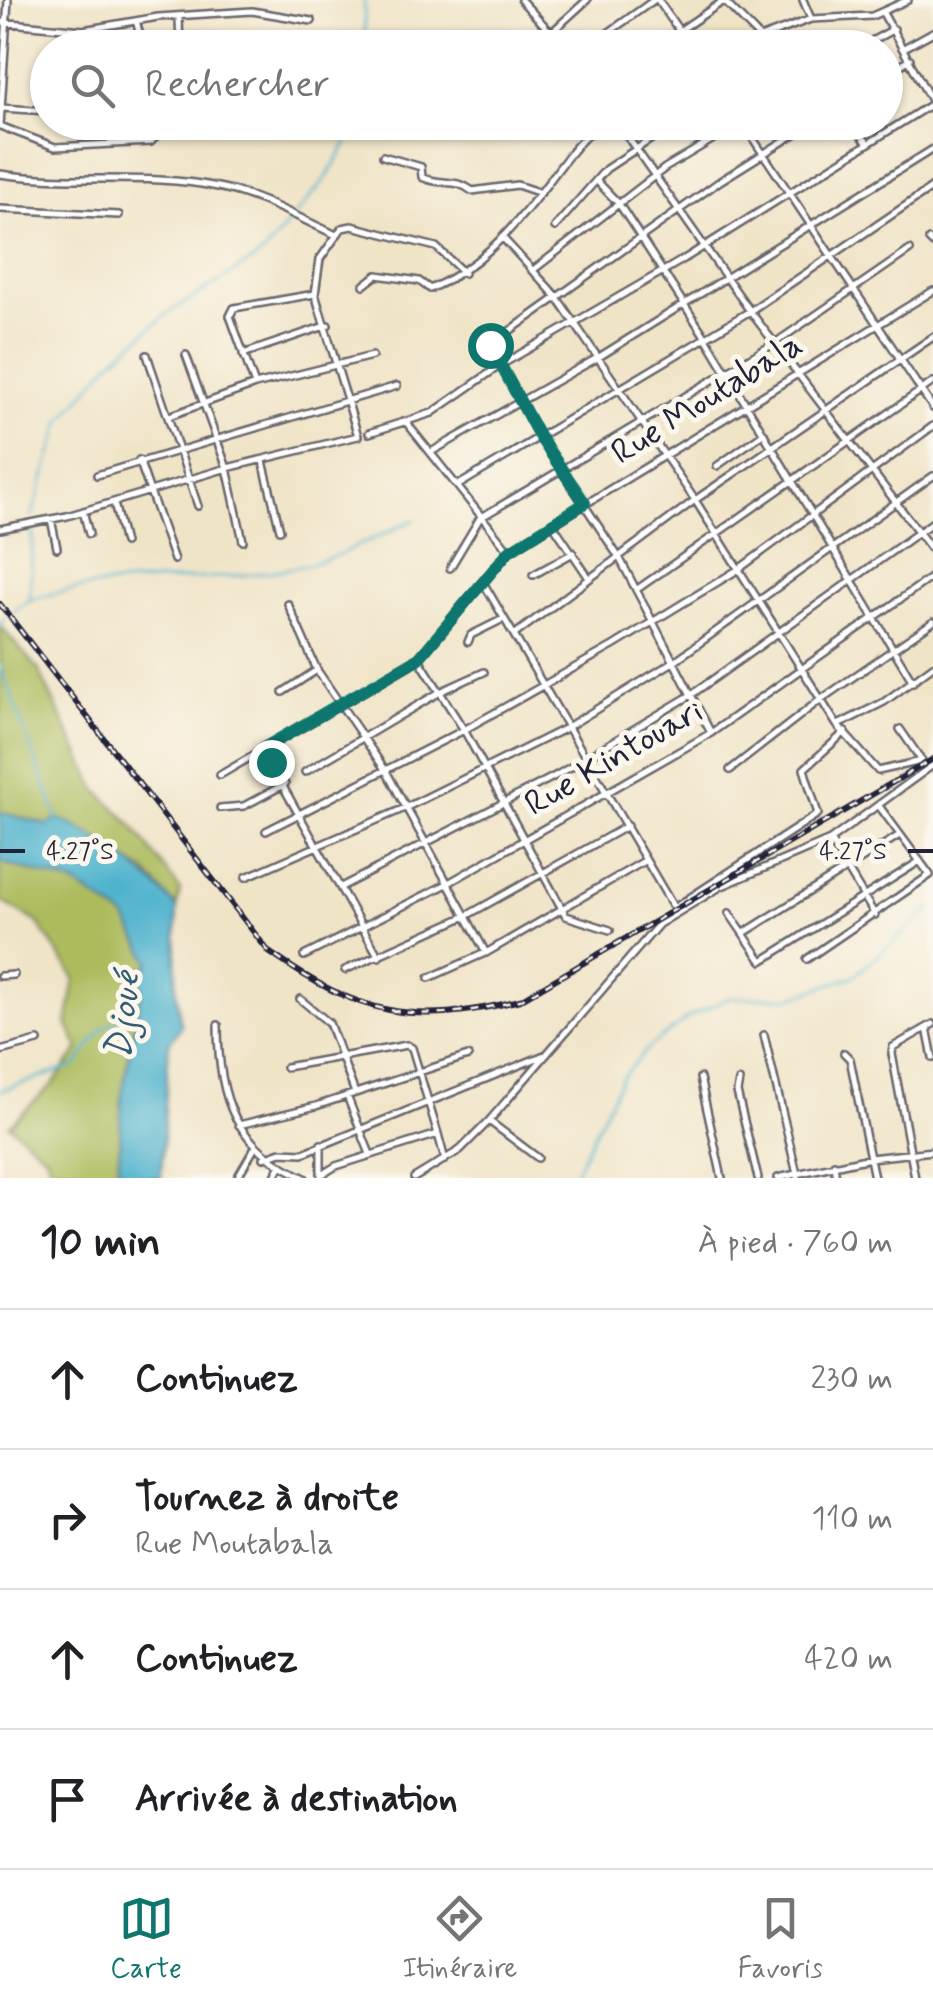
<!DOCTYPE html>
<html lang="fr">
<meta charset="utf-8">
<style>
:root{--surface:#fff;--page:#f6f6f6;--text:#202124;--muted:#757577;--line:#e0e0e0;--accent:#0f766e}
body{margin:0;font-family:Mynerve,sans-serif;background:var(--page);color:var(--text)}
.stop{position:absolute;width:30px;height:30px;margin:-22px;border:8px solid #0f766e;border-radius:50%;background:#fff}
.stop.end{background:#0f766e;border-color:#fff;box-shadow:0 2px 10px #0008}
.list{margin:0;padding:0;list-style:none}
h2{display:flex;justify-content:space-between;align-items:center;height:130px;margin:0;padding:0 40px;font-size:42px}
h2 small{font-size:32px;font-weight:400;color:var(--muted)}
.list li{display:grid;grid-template-columns:65px 1fr auto;gap:30px;align-items:center;box-sizing:border-box;height:140px;padding:0 40px;border-top:2px solid var(--line)}
.list b{display:block;font-size:38px;white-space:nowrap}
.list p{margin:0;font-size:32px;white-space:nowrap;color:var(--muted)}
.list em{font-size:32px;font-style:normal;color:var(--muted)}
.icon{flex:none;width:55px;height:55px;fill:none;stroke:currentColor;stroke-width:2;stroke-linecap:round;stroke-linejoin:round}
.map{position:relative;flex:none;width:933px;height:1178px;overflow:hidden}
.search{position:absolute;background:var(--surface);box-shadow:0 2px 8px #0004;left:30px;right:30px;top:30px;height:110px;display:flex;align-items:center;gap:25px;box-sizing:border-box;padding:0 35px;border-radius:55px;color:var(--muted);font-size:38px}
.sheet{height:690px;background:var(--surface)}
nav{display:flex;justify-content:space-around;align-items:center;box-sizing:border-box;height:140px;border-top:2px solid var(--line);background:var(--surface);font-size:28px;color:var(--muted)}
nav a{display:grid;justify-items:center;gap:5px}
nav .on{color:var(--accent)}
.map>svg:first-child{display:block}
</style>
<div class="map">
<svg width="933" height="1178" viewBox="0 0 933 1178">
<rect width="100%" height="100%" fill="#fbf7ec"/>
<filter id="ink" filterUnits="userSpaceOnUse"><feTurbulence type="fractalNoise" baseFrequency=".01" numOctaves="2"/><feDisplacementMap in="SourceGraphic" scale="20" xChannelSelector="R" yChannelSelector="G"/><feConvolveMatrix kernelMatrix="1 2 1 2 8 2 1 2 1" color-interpolation-filters="sRGB"/></filter>
<filter id="wash" filterUnits="userSpaceOnUse"><feTurbulence type="fractalNoise" baseFrequency=".0048" numOctaves="4" result="noise"/><feDisplacementMap in="SourceGraphic" scale="40" xChannelSelector="R" yChannelSelector="G"/><feGaussianBlur stdDeviation="2.25" result="paint"/><feColorMatrix in="noise" values="0 0 0 0 0 0 0 0 0 0 0 0 0 0 0 0 0 1.4 0 .05"/><feComposite in="paint" operator="in"/></filter>
<g filter="url(#wash)">
<rect width="100%" height="100%" fill="#f0e4c7"/>
<path fill="#adbb5d" stroke="#686e4c" stroke-width="2.5" d="M0,626L38,669L97,790L132,825L180,889L177,908L144,870L48,825L0,812Z
M0,862L75,884L125,917L150,962C127,1032 121,1105 118,1178H53L47,1157L9,1125L52,1085L79,1049L67,1024L75,978L37,922L0,900Z"/>
<path fill="#4fb3ce" stroke="#386a84" stroke-width="2.5" d="M0,812L47,825L58,818C106,840 142,868 177,908L176,989L181,1026L169,1044L161,1178H118L122,1094L142,987L139,976L150,962L125,917L75,884L0,862Z"/>
<g fill="none" stroke-linecap="round" stroke-linejoin="round">
<path stroke="#4fb3ce" stroke-width="2.5" d="M364,0L365,48
M32,516L62,420L109,364L167,314L263,254L327,177L359,122
M30,600C122,572 214,587 306,565C343,556 379,535 414,520
M14,611L30,600L33,527
M0,626L3,618
M0,666L58,819
M0,1091L77,1065L101,1030L138,1007
M572,1178L622,1077L649,1047L689,1017L729,998L792,997L854,976L933,908"/>
</g>
</g>
<g filter="url(#ink)">
<g fill="none" stroke-linecap="round" stroke-linejoin="round">
<defs>
<path id="street" d="M521,0L565,48
M658,0L691,48
M723,0L770,48
M803,0L811,19
M883,13L933,104
M179,18L180,48
M0,22L83,30L158,17L252,11L312,21
M137,24L143,48
M524,48L553,31L587,0
M587,48L654,0
M654,48L725,0
M733,48L811,19L872,16L908,0
M859,48L894,29
M904,48L933,32
M886,75L910,59
M2,108L48,111
M617,122L750,311L933,551
M742,122L933,408
M849,122L867,142
M0,126L55,147L151,142L168,122
M0,126L8,0
M383,156L421,167L422,177C440,186 457,178 472,191L517,185L541,193
M0,174C72,185 146,172 218,187C258,195 297,217 334,234
M596,180L619,204L706,338L913,682
M0,209L119,215
M555,227L606,169L677,122
M502,237L556,296L695,500L837,725L878,771L922,761L900,729
M929,240L933,244
M532,271L665,168L740,123
M364,285L377,275L419,281L430,289C478,268 509,233 541,192C561,167 575,142 603,122
M243,354L328,325
M147,355L198,506
M186,355L227,468L243,541
M255,385L230,316L234,308L315,294
M169,416L255,385L372,356
M406,422L509,551
M369,433L432,413L501,365L684,259L933,103
M431,452L599,357L933,149
M139,460L174,560
M263,461L280,530
M717,466L764,433
M97,475L397,386
M457,486L750,311L933,187
M114,503L124,543
M83,511L89,534
M51,519L57,548
M552,523L589,578
M0,529L67,516L227,468L358,436L315,294L320,259L342,228L352,226L436,247L464,273
M450,568L480,518L775,343L910,250
M533,575L573,553
M484,584L674,908L818,814L804,769L845,732
M636,590L933,382
M288,604L317,670L386,771L486,953L646,860
M514,635L695,500L933,337
M468,642L471,635L503,619
M419,659L464,730L566,916L610,930
M283,692L317,670
M838,725L884,702L933,666
M711,733L620,559L539,436L490,345L720,181L814,122
M262,749L379,957
M730,770L820,700L933,622
M305,772L440,692L484,672
M220,775L419,659L509,551L933,291
M220,808L244,806L285,784
M266,831L464,730L613,646L739,569L933,426
M830,840L875,915
M246,877L405,808L566,728L673,662L933,476
M343,886L557,775L691,695L933,522
M729,913L762,961L920,861
M744,933L898,836
M304,956L445,885L711,733L933,576
M807,959L930,875L879,806
M345,970L466,916L627,826
M0,976L14,975
M429,978L485,953
M300,999L329,1023L355,1093
M218,1025C218,1100 235,1146 305,1178
M927,1028L933,1058
M764,1035L798,1178
M0,1051L38,1041
M844,1053L850,1059L874,1178
M286,1067L407,1045L412,1048L438,1134L336,1166L321,1175
M700,1078L722,1178
M739,1081L737,1092L758,1178
M347,1096L370,1154
M489,1121L538,1158
M239,1125L316,1106L468,1056
M438,1134L445,1160
M264,1158L281,1152L303,1153L547,1054
M834,1164L836,1178
M321,1176V1144
M237,1178L254,1149
M274,1178L280,1167
M414,1178L460,1150L489,1121L659,924L720,887L830,840L933,765
M778,1178L870,1158L933,1151
M915,1178L892,1054L893,1047L933,1024"/>
</defs>
<use href="#street" stroke="#6a666c" stroke-width="10"/>
<use href="#street" stroke="#fff" stroke-width="5"/>
<defs>
<path id="rail" d="M0,604L269,952C359,1015 413,1027 520,1000L933,759"/>
</defs>
<use href="#rail" stroke="#22223b" stroke-width="6"/>
<use href="#rail" stroke="#fbf7ec" stroke-width="2.5" stroke-dasharray="8" stroke-linecap="butt"/>
</g>
</g>
<g fill="none" stroke-linecap="round" stroke-linejoin="round" filter="url(#ink)">
<path stroke="#0f766e" stroke-width="12" d="M271,762L262,749L419,658L509,551L585,503L539,436L490,345"/>
</g>
<path fill="none" stroke="#22223b" stroke-width="4" d="M0,851H25M908,851H933"/>
<g text-anchor="middle" dominant-baseline="central" stroke-width="10" stroke-linejoin="round" paint-order="stroke">
<g font-size="35" fill="#22223b" stroke="#fbf7ec">
<text transform="translate(707 399) rotate(-32)">Rue Moutabala</text>
<text transform="translate(614 758) rotate(-30)">Rue Kintouari</text>
</g>
<g font-size="38" font-style="italic" fill="#345c76" stroke="#fbf7ec">
<text transform="translate(124 1016) rotate(-84)">Djoué</text>
</g>
</g>
<g font-size="25" text-anchor="middle" fill="#22223b" stroke="#fbf7ec" stroke-width="10" stroke-linejoin="round" paint-order="stroke">
<text x="80" y="859">4.27°S</text>
<text x="853" y="859">4.27°S</text>
</g>
</svg>
<div class="stop" style="left:490px;top:345px"></div>
<div class="stop end" style="left:271px;top:762px"></div>
<div class="search"><svg class="icon" aria-label="search" viewBox="0 0 24 24"><circle cx="10" cy="10" r="6"/><path d="M15 15l6 6"/></svg>Rechercher</div>
</div>
<section class="sheet">
<h2>10 min<small>À pied · 760 m</small></h2>
<ul class="list">
<li><svg class="icon" aria-label="ahead" viewBox="0 0 24 24"><path d="M12 20V5M6 11l6-6 6 6"/></svg><div><b>Continuez</b></div><em>230 m</em></li>
<li><svg class="icon" aria-label="right" viewBox="0 0 24 24"><path d="M7 20v-9h11M14 6l5 5-5 5"/></svg><div><b>Tournez à droite</b><p>Rue Moutabala</p></div><em>110 m</em></li>
<li><svg class="icon" aria-label="ahead" viewBox="0 0 24 24"><path d="M12 20V5M6 11l6-6 6 6"/></svg><div><b>Continuez</b></div><em>420 m</em></li>
<li><svg class="icon" aria-label="arrive" viewBox="0 0 24 24"><path d="M6 21V4h12l-3 4 3 4H6"/></svg><div><b>Arrivée à destination</b></div></li>
</ul>
</section>
<nav>
<a class="on"><svg class="icon" aria-label="map" viewBox="0 0 24 24"><path d="M3 6l6-2 6 2 6-2v14l-6 2-6-2-6 2zM9 4v14M15 6v14"/></svg>Carte</a>
<a><svg class="icon" aria-label="directions" viewBox="0 0 24 24"><path d="M12 3l9 9-9 9-9-9zM9 14v-3h6M13 9l2 2-2 2"/></svg>Itinéraire</a>
<a><svg class="icon" aria-label="saved" viewBox="0 0 24 24"><path d="M7 4h10v16l-5-4-5 4z"/></svg>Favoris</a>
</nav>
